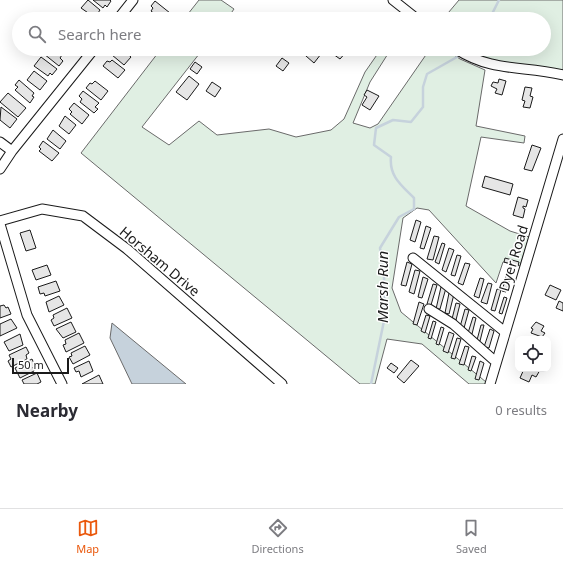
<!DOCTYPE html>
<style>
:root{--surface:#fff;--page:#f7f7f7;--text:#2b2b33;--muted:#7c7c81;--line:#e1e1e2;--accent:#ea580c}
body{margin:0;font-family:"Noto Sans",sans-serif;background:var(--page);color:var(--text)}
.controls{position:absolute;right:12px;bottom:12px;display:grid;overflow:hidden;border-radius:8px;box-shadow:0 4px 16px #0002}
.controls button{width:36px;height:36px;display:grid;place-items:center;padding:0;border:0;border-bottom:1px solid var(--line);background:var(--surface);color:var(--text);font:20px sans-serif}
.scale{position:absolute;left:12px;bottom:10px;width:57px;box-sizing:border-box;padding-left:4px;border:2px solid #1a1a1a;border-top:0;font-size:11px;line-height:14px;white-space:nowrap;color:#1a1a1a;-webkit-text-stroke:3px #fff;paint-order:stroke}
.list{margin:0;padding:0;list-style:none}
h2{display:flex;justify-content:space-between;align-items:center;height:52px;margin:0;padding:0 16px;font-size:17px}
h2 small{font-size:13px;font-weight:400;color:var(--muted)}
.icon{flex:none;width:22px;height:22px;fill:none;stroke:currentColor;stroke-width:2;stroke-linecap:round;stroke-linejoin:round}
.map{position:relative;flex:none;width:563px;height:384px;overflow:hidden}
.search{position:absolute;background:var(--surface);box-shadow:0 4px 16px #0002;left:12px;right:12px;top:12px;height:44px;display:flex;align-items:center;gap:10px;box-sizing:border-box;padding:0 14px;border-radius:22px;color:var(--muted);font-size:15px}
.sheet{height:124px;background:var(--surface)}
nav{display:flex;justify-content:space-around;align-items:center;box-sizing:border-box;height:56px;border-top:1px solid var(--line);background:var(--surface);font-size:11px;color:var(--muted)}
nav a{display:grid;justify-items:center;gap:2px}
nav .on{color:var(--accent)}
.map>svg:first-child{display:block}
</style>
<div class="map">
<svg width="563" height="384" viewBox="0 0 563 384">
<rect width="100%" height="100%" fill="#fff"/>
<path fill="#e0efe3" stroke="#6a6a6a" d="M199,0H221L234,9L227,19H184Z
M459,0H563V72L486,59L464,49H544V19H443Z
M161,49H203L142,127L169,145L199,121L217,135L269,129L296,137L331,130L344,119L365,72L381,49H391L370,82L353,123L370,128L378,124L430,49H445L460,59L485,70L476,126L525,136L524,143L481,137L466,206L510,231L529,237L520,266L503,262L496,283L429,210L417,208L403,218L392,288L401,312L486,382L485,384H469L422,344L387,339L375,384H360L81,153Z"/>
<path fill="#c6d2dc" stroke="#6a6a6a" d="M112,323L186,384H132L110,338Z"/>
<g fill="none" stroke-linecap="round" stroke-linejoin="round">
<path stroke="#c6d2dc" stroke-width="2.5" d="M497,19L493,12L499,0
M471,50L473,49
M371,384L385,316L384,276L380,248L399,217L414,209V198C401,185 389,176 391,157L374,145L376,128L393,120L411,122L423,107V87L427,74L457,57"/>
</g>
<path fill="#e6e6e6" stroke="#1a1a1a" d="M88,0L100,10L98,13L100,15L97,19L81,8Z
M93,0H110L111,1L107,7L105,5L103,8Z
M155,1L170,13L165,19H161L151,11L153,8L151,6Z
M48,49H54L62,55L60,58L63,61L59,66L44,54Z
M117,49H122L131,57L124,65L112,55Z
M298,49H314L321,54L314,63Z
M336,49L347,51L340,59L333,54Z
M41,57L57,69L52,75L50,73L48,76L34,66Z
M282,58L289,63L283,71L276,66Z
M112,60L125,70L118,78L103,66L107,61L110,62Z
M195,62L202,67L197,74L190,69Z
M34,71L47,81L40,90L27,80Z
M189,76L199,84L187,100L176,92Z
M499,79L506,81L502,95L495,93L497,89L491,86L493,82L498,83Z
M19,80L34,93L32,96L34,97L30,103L15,90L18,87L15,85Z
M95,81L108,91L101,100L86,88L90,83L92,84Z
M212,82L221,88L215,97L206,91Z
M525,87L532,88L530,96L533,97L530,108L523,107L525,101L522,100Z
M367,90L379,96L370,110L362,105L367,97L364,95Z
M83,91L99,103L95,107L98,109L94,113L80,102L82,99L79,96Z
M8,93L26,108L18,117L0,102Z
M74,103L89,115L82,124L70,114L72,112L69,109Z
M1,107L17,119L10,128L0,120Z
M65,116L76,125L69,134L59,126Z
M53,130L66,141L60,149L47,139Z
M43,141L59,153L52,161L39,151L41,149L39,147Z
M532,145L541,148L532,171L524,169Z
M485,176L513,184L510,195L482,187Z
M518,197L528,200L526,207L523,206V208L525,209L523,218L513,215Z
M416,220L421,222L415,242L410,240Z
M426,226L431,228L424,249L420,248Z
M30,230L36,248L26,251L20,233Z
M434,236L439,237L433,260L427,259Z
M442,243L445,244L439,264L435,262Z
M449,248L454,250L446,272L442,270Z
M457,255L461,256L455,276L451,275Z
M505,258L519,262L518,266L504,262Z
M407,262L412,264L406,286L401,285Z
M465,263L470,264L463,285L458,283Z
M47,265L51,275L36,280L32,270Z
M415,270L420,271L414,294L409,292Z
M507,273L511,274L506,292L502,291Z
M423,277L428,279L422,298L418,297Z
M480,278L484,279L479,298L474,296Z
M56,281L60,291L45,296L44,293L40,294L38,287Z
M488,283L492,284L487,304L481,302Z
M433,284L437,285L431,305L427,304Z
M550,285L561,290L556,300L545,295Z
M441,287L446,288L440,309H436Z
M497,289L501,290L495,311L491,310Z
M449,293L454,294L449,314L445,313Z
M59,296L64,305L49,312L46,302Z
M504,297L507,298L502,314L499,313Z
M559,301L563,303V311L556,308Z
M419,302L424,304L417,325L413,324Z
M456,303L460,304L456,320L452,319Z
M4,305L6,308L8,307L11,314L0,318V306Z
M67,308L72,318L54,326L51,320L54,318L53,315Z
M465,309L469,310L464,328L460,327Z
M426,315L430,316L425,333L421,331Z
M473,317L476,318L472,334L468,333Z
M11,319L17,328L0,336V324Z
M433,321L436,322L431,339L428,338Z
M71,322L76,332L63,338L56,329Z
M536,322L544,326L541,331L545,333L542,337L531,333L533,329L531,328Z
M481,325H484L480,341L477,340Z
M441,327L444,328L439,345L436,344Z
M490,329L494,331L489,348L484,347Z
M449,332L454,334L448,353L443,351Z
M79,333L84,343L66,352L63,345L66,344L65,340Z
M20,334L23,345L9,351L4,342Z
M457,338L461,339L455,359L451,358Z
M85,346L90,355L73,364L69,357L72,356L71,353Z
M465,346L469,347L464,365L459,364Z
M26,347L29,353L26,355L27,359L11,367L8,361L11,359L9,355Z
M472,356L476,357L471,371L468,370Z
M32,359L35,366L33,367L34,371L20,378L15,368Z
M411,360L419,366L404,383L397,377Z
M89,361L93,371L81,377L79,371L76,372L74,368Z
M480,361L484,363L479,380L475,379Z
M391,363L398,368L394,373L387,368Z
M524,369H537L540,370L536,377L532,375L529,382L520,378Z
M37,373L41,382L37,384H24L22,380Z
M99,375L103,384H82Z"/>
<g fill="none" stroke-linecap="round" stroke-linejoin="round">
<defs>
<path id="minor" d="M393,0L417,19
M118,19L133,0
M456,49C494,73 523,65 563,75
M0,142L12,151
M0,169L12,151L94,49
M0,221L42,209L83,216L127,249L282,384
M0,224L27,315L62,384
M413,258L505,332
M429,309L453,324L496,362
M490,384L563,139"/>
</defs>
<use href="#minor" stroke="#1a1a1a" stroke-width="11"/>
<use href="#minor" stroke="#fff" stroke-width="9"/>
</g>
<g text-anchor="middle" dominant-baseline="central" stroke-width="3" stroke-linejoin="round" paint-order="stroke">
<g font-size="14" fill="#1a1a1a" stroke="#fff">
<text transform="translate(513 258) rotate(-73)">Dyer Road</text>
<text transform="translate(160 261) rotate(40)">Horsham Drive</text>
</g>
<g font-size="15" font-style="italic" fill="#1a1a1a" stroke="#fff">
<text transform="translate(382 287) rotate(-90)">Marsh Run</text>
</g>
</g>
</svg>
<div class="controls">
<button><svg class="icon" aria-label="locate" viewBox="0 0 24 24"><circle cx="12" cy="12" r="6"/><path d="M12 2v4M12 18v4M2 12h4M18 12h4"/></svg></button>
</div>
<div class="scale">50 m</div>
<div class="search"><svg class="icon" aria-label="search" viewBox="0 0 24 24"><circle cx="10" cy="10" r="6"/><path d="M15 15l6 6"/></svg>Search here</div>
</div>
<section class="sheet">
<h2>Nearby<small>0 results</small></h2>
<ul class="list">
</ul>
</section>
<nav>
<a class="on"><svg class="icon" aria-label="map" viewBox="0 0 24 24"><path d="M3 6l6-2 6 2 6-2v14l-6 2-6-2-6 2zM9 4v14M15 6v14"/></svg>Map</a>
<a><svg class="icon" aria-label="directions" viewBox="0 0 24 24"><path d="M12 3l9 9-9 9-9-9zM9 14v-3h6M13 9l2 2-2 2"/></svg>Directions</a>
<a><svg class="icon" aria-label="saved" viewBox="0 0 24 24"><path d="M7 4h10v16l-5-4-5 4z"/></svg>Saved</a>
</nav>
